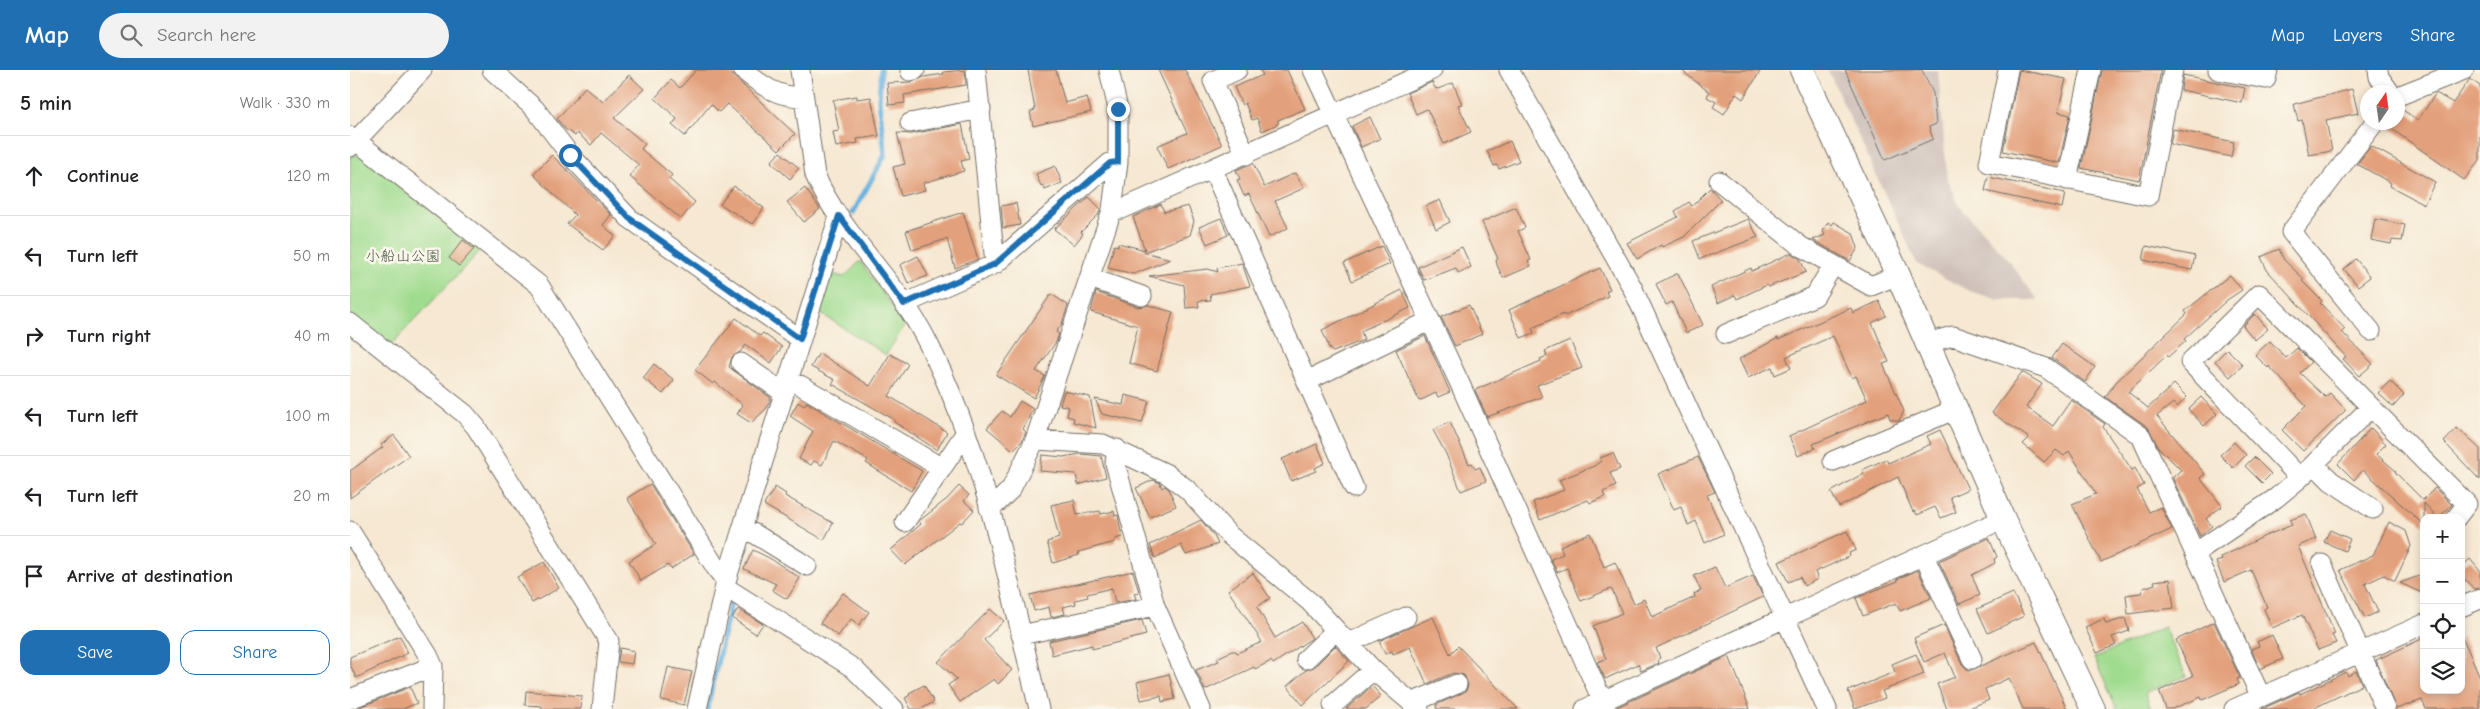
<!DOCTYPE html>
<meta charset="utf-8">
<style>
:root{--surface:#fff;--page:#f2f2f2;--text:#202124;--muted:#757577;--line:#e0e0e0;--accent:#1f6fb2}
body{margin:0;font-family:"Comic Neue","Klee One",sans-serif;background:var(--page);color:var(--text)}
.controls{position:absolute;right:15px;bottom:15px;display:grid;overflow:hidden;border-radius:10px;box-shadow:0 2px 8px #0003}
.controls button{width:45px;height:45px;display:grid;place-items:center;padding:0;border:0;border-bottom:1px solid var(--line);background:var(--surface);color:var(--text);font:25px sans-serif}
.compass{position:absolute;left:2010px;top:15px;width:45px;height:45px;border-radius:50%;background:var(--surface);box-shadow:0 2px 8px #0003;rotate:13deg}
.stop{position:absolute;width:15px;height:15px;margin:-11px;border:4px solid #1f6fb2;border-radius:50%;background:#fff}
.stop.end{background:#1f6fb2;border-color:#fff;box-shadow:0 1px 5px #0008}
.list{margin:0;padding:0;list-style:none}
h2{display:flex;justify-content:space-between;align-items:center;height:65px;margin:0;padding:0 20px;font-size:21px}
h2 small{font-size:16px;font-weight:400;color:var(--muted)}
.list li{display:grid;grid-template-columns:32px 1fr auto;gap:15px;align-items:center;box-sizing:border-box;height:80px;padding:0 20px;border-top:1px solid var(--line)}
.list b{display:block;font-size:19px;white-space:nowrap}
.list em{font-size:16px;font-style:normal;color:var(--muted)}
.actions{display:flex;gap:10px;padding:15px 20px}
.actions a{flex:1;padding:11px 0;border:1px solid var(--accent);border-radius:15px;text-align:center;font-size:18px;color:var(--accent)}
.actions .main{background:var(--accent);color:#fff}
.icon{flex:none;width:28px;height:28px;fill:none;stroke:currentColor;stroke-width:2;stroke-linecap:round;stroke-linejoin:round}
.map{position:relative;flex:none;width:2130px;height:639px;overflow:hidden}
header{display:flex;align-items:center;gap:30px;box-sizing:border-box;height:70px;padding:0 25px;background:var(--accent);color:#fff}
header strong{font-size:24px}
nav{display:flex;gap:28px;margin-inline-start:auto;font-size:18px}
.search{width:350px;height:45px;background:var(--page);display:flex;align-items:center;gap:12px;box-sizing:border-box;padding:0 18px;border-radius:28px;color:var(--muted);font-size:19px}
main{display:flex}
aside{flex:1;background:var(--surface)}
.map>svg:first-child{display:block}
</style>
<header>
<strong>Map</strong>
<div class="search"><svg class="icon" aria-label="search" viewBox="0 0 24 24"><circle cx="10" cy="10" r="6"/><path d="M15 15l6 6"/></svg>Search here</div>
<nav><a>Map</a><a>Layers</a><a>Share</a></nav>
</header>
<main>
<aside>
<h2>5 min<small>Walk · 330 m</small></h2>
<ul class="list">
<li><svg class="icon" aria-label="ahead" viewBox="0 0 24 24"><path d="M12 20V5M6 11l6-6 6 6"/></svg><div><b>Continue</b></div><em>120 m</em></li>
<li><svg class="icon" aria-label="left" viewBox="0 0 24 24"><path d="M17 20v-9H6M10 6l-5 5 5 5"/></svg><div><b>Turn left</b></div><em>50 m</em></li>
<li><svg class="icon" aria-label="right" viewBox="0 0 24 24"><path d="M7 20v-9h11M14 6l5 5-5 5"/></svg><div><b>Turn right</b></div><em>40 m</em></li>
<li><svg class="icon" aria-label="left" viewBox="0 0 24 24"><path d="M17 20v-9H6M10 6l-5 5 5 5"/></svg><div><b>Turn left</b></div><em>100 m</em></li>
<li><svg class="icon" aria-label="left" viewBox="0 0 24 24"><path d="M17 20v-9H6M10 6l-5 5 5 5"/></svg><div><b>Turn left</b></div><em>20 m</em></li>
<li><svg class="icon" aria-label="arrive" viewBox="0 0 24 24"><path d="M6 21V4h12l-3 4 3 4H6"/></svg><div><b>Arrive at destination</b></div></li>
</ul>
<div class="actions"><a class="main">Save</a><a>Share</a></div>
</aside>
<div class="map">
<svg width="2130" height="639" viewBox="0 0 2130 639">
<rect width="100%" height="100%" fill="#fbf7ec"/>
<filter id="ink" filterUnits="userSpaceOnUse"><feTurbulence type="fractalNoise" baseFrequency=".02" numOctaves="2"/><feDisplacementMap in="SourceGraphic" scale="10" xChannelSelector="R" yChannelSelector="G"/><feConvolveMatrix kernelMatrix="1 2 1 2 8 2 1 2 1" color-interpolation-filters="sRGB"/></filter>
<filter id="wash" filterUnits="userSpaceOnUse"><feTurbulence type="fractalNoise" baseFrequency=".0096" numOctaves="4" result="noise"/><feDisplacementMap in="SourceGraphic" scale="20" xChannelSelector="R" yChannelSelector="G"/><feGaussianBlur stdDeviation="1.12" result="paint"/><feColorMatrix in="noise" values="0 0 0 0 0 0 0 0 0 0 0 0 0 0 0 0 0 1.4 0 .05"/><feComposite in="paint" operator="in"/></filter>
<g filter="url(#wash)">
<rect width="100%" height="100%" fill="#f6e8d2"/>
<path fill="#cfc1ba" d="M1478,0H1588L1597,107L1610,137L1655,186L1688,230H1649L1620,221L1567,194Z"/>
<path fill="#a0dc8f" stroke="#66845d" d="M3,85H11L131,180L40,276L0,244V88Z
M510,191L555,255L536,285L470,243L482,204L494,207Z
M1814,557L1836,606L1795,623L1801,639H1767L1744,588Z"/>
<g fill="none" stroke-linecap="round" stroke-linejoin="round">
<path stroke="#67b2e0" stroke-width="5" d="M503,143L535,85L529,31L531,0
M384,519L390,496
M357,639L382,527"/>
</g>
<g id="blocks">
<path fill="#e3a07b" d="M346,0H377L445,64L429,80L377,34L369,42L361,34L335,66L322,55L327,49L305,28L321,10L330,18Z
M615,0L616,15L554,25L555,33L539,35L537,13L562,12L574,7L594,4L593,2Z
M678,0H706L715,33L737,27L741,42L683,56L680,42L685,40Z
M808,0H835L872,75L818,99L807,76L837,63Z
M910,0H937L955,39L928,50V54L912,61L907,48L902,50L895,33L892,35L884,17L913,5Z
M1331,0H1411L1393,29L1386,24L1374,44L1363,37L1366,32L1357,27L1359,22Z
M1495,0H1572L1583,23L1586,54L1579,57L1583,69L1535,90Z
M1669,0L1716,9L1708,42L1720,45L1709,93L1653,81Z
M1752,0H1811L1789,110L1731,98Z
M279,5L294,19L264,48L295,74L291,79L322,105L319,109L345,132L331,149L279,106L289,95L251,63L241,75L227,63L225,66L215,59L207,49L235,17L253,32Z
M1833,5L1895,18L1892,33L1831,20Z
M2120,9L2130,16V90L2114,110L2036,55V52H2048V37L2068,50L2086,23L2103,33Z
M1082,12L1085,18L1088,19L1103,13L1112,34L1108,35L1121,62L1094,74L1077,39L1066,44L1057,23Z
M2002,19L2008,43L1976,50L1982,81L1959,85L1952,50L1948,51L1944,34Z
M507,26V29L521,27L529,66L507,69L508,73L486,77L483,62L489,61L483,30Z
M1020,47L1030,69L1011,77L1002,56Z
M612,54L619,89L611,91L614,101L573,113L575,120L551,126L543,97L555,94L547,63L562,64Z
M1823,59L1884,72L1881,87L1820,74Z
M1160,71L1169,91L1149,99L1147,95L1144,96L1137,81Z
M2021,76L2085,112L2074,134L2040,116L2041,113L2007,94Z
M430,82L449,98L440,109L421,92Z
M202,85L261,145L253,155L265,166L253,180L217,154L225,145L183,104Z
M903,93L914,117L945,103L954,118L925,131L938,158L919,167L899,124L894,126L887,110L890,109L886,100Z
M705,96L712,113L695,120L693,115L691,116L686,104Z
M1638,107L1715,123L1712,138L1635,121Z
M384,116L414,138L402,154L370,134Z
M455,118L470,139L454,152L437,132Z
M1360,118L1371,130L1334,167L1312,177L1311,175L1287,189L1277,173L1328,147L1325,141L1339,132L1342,136Z
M739,127L751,139L748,145L731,162L733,164L724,175L704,159Z
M1090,130L1100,152L1086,159L1076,136Z
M666,133L670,155L653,158L651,136Z
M811,134L814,142L838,136L844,151L840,165L794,182L821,189L784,204L758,198L764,175L768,176V173L795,180L783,147Z
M1166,137L1175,158L1168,161L1181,190L1178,191L1181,196L1153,208L1147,195L1146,190L1148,189L1132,152Z
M613,142L628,189L605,198L597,169L562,180L556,161Z
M871,148L878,165L857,174L849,157Z
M1398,149L1408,167L1350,189L1343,171Z
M2025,149L2055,155L2052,171L2042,170L2041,174L2021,170Z
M1478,152L1482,155L1484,152L1503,163L1508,178L1500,191L1463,170L1475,165L1473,161Z
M113,170L124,179L109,196L99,188Z
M1032,176L1040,194L1002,211L994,193Z
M1796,176L1845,186L1842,200L1793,190Z
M1112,177L1121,197L1108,203L1106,198L1074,210L1068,197Z
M1929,179L1934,190L1954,209L1952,211L1972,231L1970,233L1995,259L1992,262L2023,294L2009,306L1993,289L1996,287L1917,200L1911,187Z
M1441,183L1450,189L1456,202L1418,217L1417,215L1387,229L1385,225L1368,233L1361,217L1401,198L1402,201Z
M568,186L578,206L558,213L550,195Z
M2006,189L2020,207L2008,216L1994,199Z
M892,193L900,216L860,224L861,230L848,231L849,237L836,238L834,215L799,206L858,199L868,202L867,198Z
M1250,198L1260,219L1256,221L1258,226L1215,246L1214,244L1182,258L1184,263L1171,268L1159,240Z
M1328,203L1353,255L1336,263L1322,232L1316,235L1306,214Z
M1880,205L1892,220L1877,230L1834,269L1836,271L1818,287L1817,285L1778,322L1798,338L1824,314L1837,327L1827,337L1823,333L1807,346L1855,404L1850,408L1872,436L1856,449L1862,456L1850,466L1823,409V407L1831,400L1808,377L1798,357L1755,327L1766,312L1837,244L1835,241Z
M1052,220L1060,238L1011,261L1014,270L983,282L980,280L972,260Z
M746,222L788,237L798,235L823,242L807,301L779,293L788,256L741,242Z
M701,224L718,235L712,254L706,262L709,264L706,272L686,301L695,306L684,328L646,305Z
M1529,231L1536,246L1522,253L1539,292L1533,294L1554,341L1549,351L1540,349L1538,343L1463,374L1465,378L1448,386L1439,366L1517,330L1506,306L1502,308L1483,266L1436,287L1441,298L1425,305L1422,297L1398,308L1389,289L1428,268V270L1501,238L1503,243Z
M1119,235L1132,264L1105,276L1091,247Z
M1905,244L1918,259L1905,270L1893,256Z
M386,248L410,266L413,263L432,277L421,293L396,275L390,282L382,287L379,297L421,328L416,339L401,353L387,344L393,335L365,312L363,314L345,300Z
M1075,266L1100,322L1088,327L1086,323L1069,331L1046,280Z
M1220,270L1232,298L1187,315L1192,327L1137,347L1125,320L1191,291L1190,289L1197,286L1195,281Z
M1920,271L1936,288L1947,278L1961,292L1950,303L1975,327L1980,323L1996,340L1953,381L1932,360L1956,336L1919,296L1918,298L1905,285Z
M1712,274L1745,297L1735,312L1702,288Z
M1877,279L1893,295L1880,307L1865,291Z
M469,283L520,316L540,284L558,294L539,326L597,362L587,380L544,352L545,350L482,314L485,310L461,297Z
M304,294L324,310L313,324L293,308Z
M1672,302L1692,314L1676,337L1703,356L1721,330L1755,354L1753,357L1782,400L1785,398L1794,415L1787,419L1799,442L1811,437L1822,459L1751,492L1722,434L1746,424L1719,381L1714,386L1706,380L1694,392L1673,374L1679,368L1642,343Z
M2040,311L2054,325L2043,337L2028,323Z
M714,321L740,327L746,358L723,352L724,348L717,346L719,337L710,335Z
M775,325L799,331L792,353L752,344L745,329L773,335Z
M1851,327L1867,344L1854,356L1838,339Z
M670,331L683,339L673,359L676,362L672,371L663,380L637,358L652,341L660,347Z
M448,332L454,336L456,332L572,401L561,421L516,393L518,390L484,371L472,395L464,391L461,395L449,389L463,361L440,346Z
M1100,352L1119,394L1122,393L1125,399L1130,397L1136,411L1111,421L1096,384L1083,360Z
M2021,358L2036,374L2026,384L2046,401L2045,402L2073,430L2085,418L2102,435L2088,448L2074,433V455L2013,400L2004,410L1988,394Z
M2107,358L2130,379V410L2094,372Z
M1590,360L1618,419L1600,427L1606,442L1591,448L1585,437L1567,445L1565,441L1563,442L1548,407L1489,437L1481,422L1514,403L1512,400L1536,389L1538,393L1581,374L1577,366Z
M44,365L59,386L0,428V401L33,377L31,375Z
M1884,372L1896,385L1883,398L1870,385Z
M967,374L975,393L965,398L966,401L941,411L932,389Z
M1263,383L1270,399L1260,403L1266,416L1253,422L1255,427L1240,433L1238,430L1190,450L1183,432L1214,420L1209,410L1244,396L1251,391L1250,388Z
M730,384L751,386L756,407L728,415L726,404L690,401L692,385L713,387Z
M1348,387L1365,422L1357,425L1374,464L1355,473L1346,451L1338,455L1331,437L1324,440L1308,404Z
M1904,387L1921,404L1912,413L1895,396Z
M803,410L810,413L812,418L815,416L819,419L826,436L800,447L786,418Z
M300,414L344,484L321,499L318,495L291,511L279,491L306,474L277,428Z
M609,416L619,425L614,431L624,440L612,453L610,452L555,495L541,480L571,454L569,451L597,429Z
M425,417L436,424L435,426L483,453L474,470L414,435Z
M724,430L727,445L750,441L751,444L764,441L765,446L768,445L772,467L765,469V472L728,482L729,485L703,493L697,472L709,468L701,435Z
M1956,444L1966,469L1948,476L1985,564L1982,565L1986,573L1968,580L1952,545L1922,558L1914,539L1917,537L1901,500L1874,512L1866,492L1872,490L1871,487L1915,466L1942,455L1940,450Z
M851,450L864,466L868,474L836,485L831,475L805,488L800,475Z
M2039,452L2056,461L2061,476L2045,511L2034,505L2015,514L2028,542L2015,548L1990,500L2023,485Z
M1980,460L2000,469L1995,481L1974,472Z
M1497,461L1506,480L1499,483L1500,486L1465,502L1468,509L1454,516L1450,507L1438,512L1429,492Z
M1240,463L1254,497L1265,492L1284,534L1294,529L1302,547L1345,527L1344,524L1351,521L1344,506L1365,497L1375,518L1403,506L1413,527L1306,578L1310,588L1308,589L1309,593L1291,601L1288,594L1255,609L1247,592L1256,589L1243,556L1272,543L1262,520L1260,519L1231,531L1217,498L1207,502L1201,489L1213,484L1210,476Z
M1639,468L1647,487L1644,489L1645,493L1622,505L1630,525L1609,534L1589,491Z
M403,480L421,489L450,508L437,529L422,520L426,514L394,499Z
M2120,489L2130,501V518L2124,519L2111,505V497Z
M194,492L209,518L182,533L167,507Z
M1568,500L1581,528L1550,541L1546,533L1513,546L1506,528L1548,511L1547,509Z
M783,501L789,522L784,523L786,529L765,533L762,518L737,524L738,527L725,530L726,534L713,537L715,544L701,547L699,537L684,541L680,525Z
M903,503L920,528L907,537L925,568L952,552L962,568L923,594L921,591L905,599L904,597L855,620L846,600L869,591L867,588L882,581H886L887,583L912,572L878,520Z
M2074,504V524L2050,513Z
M1820,509L1824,538L1778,544L1776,525L1791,523L1793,518L1805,514L1804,511Z
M493,523L519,542L509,555L501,549L488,566L470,553Z
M1663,523L1674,546L1638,563L1627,539Z
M388,539L413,554L406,564L382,548Z
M640,539L654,551L634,570L662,600L648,614L644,609L610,632L598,615L607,609L588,592Z
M1083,547L1100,584L1108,576L1168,639H1087L1086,635L1116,621L1118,615L1114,605L1103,603L1077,614L1060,577L1043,584L1042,581L1035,584L1029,571Z
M1775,548L1779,561L1762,567L1766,575L1747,583L1735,557L1754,549L1756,554Z
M792,550L796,565L742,579V575L702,585L699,571Z
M1864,552L1890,608L1887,609L1889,614L1852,630L1851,627L1822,639H1816L1809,621L1843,606L1826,570Z
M1594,555L1612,594L1619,601L1686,572L1717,639H1673L1659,608L1635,619L1639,630L1617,639H1597L1587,614L1605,607L1595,583L1574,592L1564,568Z
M2111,564L2130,607V639H2076L2072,630L2046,639L2026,590L2074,568V620H2111Z
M1922,565L1933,589L1910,599L1901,579L1909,576L1907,572Z
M50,566L58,583L6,608L0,594V587Z
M985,576L999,591L953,635L937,616L956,600L964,597Z
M270,578L284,581L282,594L268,592Z
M1566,584L1574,604L1532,621L1535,628L1505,639L1498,621L1545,602L1542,594Z
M1379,586L1400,639H1267V637Z
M318,597L342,602L334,635L311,630Z
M2006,601L2012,615L1962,639H1912L1949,622L1950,624L1996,602L1998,606Z
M819,604L825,629L812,632L811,626L791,630L787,612Z
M574,615L584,632L571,639H561L555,628L560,625L559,623Z
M1022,616L1031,626L1016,639H996Z
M60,617L67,633L53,639H5Z
M176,621L232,626L231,639H192V636L175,635Z"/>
</g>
</g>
<g filter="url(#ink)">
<use href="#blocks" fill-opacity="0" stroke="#726d65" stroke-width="1"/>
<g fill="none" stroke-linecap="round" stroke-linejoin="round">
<defs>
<path id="minor" d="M142,0L185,39L220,85L279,148L450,269
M393,0C412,16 427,27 453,27
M450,0L465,105C492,166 547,211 577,271C635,385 659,515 689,639
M626,0L645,194
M887,0L863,11L896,85
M963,0L1110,314L1256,639
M1159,0L1282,217L1477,639
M1658,0L1639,93L1798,126L1823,0
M1868,0L1916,9L1918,0
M2028,0L2029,7L2040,22
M560,1L565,0
M2048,26L2114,0
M560,53L631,39
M0,66L189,215L366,498L376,511
M0,77L72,0
M863,100L1004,418
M1717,110L1741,0
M1369,111L1450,176L1521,216L1548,205
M762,140L772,139L1082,0
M740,208L792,226
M554,234L645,194L760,93L768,92
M0,253L115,344L126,357L259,571L252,639
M2021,261L1941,162L2025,52
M1376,264L1465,226L1483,195
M1577,273L1603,266L1696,298L1791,366L1911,627
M391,293L434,323
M437,311L450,315L592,398L616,362
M957,311L1079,251
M685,370L753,374L817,404L838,420L879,465L960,532L1023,600L1069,639
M767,379L765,393L805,536L851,639
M1483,391L1606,339
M1964,394L1981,411L2023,439
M1950,408L1840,292L1909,224L2117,434L2106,448
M639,438L648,432L661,419L685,370L762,140L768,92V39L759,0
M555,452L592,398
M393,459L405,464L457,496
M0,461L78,585L83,596L82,639
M1845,483L1926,428L1950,408L2020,338
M1574,486L1622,589
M1972,494L2035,639
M375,517L503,598L544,639
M2111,537L2130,529
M671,565L805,536
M998,573L1056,547
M956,589L986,560
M0,629L83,596
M1061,633L1107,614
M983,635L1023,600
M347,639L376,511L489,146
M1235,639L1653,449
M1884,639L2074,554"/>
<path id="tertiary" d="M1452,0L1548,205L1653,449L1743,639"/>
</defs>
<use href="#minor" stroke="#726d65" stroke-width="21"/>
<use href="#tertiary" stroke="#726d65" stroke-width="26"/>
<use href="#minor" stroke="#fff" stroke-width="19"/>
<use href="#tertiary" stroke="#fff" stroke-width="24"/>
</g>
</g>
<g fill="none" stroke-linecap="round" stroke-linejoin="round" filter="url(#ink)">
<path stroke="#1f6fb2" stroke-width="6" d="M220,85L279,148L450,269L489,146L554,234L645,194L760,93L768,92V39"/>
</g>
<g text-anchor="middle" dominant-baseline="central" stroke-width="5" stroke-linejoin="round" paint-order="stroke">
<g font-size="15" fill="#485744" stroke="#fbf7ec">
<text x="53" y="186">小船山公園</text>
</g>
</g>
</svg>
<div class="controls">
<button>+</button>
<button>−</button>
<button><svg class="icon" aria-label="locate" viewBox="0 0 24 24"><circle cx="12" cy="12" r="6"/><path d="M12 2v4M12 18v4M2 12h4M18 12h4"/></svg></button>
<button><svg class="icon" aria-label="layers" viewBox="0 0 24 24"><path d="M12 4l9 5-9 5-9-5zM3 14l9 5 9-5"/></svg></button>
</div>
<svg class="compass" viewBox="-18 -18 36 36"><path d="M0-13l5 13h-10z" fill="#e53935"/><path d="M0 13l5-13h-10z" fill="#757577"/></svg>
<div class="stop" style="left:220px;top:85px"></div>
<div class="stop end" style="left:768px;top:39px"></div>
</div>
</main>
